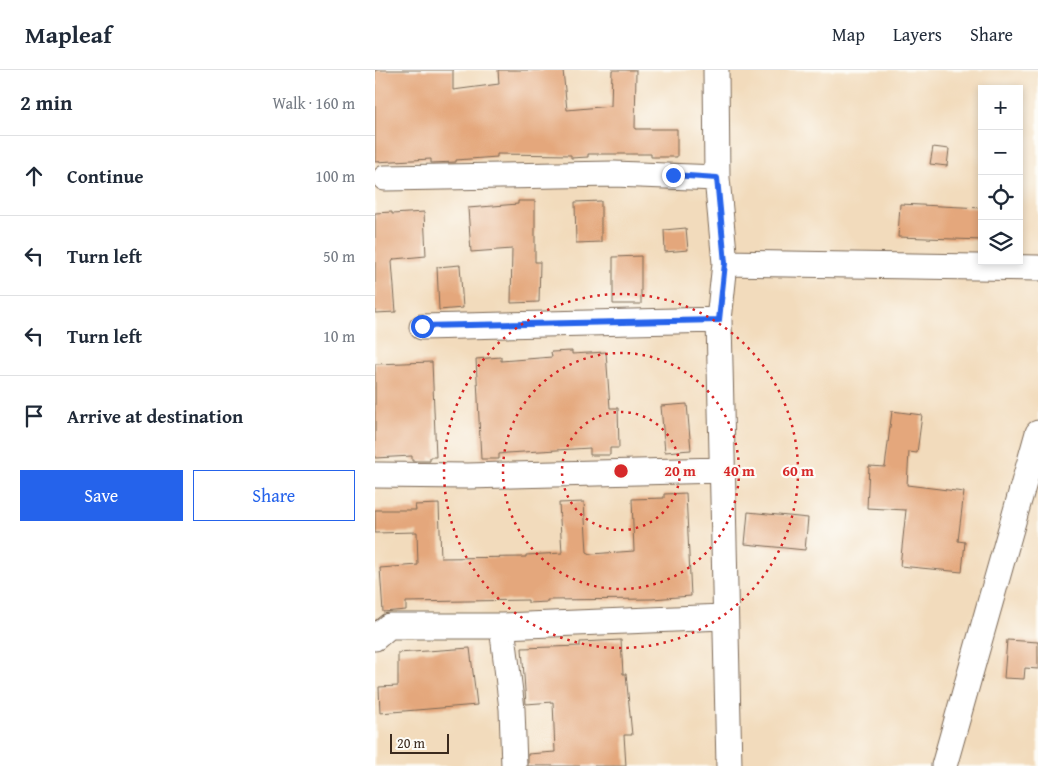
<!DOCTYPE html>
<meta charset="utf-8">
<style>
:root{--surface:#fff;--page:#f6f6f7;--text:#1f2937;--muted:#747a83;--line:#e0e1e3;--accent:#2563eb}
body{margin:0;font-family:"Gentium Book Plus",serif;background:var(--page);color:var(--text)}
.controls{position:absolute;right:15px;top:15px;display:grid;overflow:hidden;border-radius:0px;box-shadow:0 2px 8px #0003}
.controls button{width:45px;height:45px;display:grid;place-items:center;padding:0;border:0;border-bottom:1px solid var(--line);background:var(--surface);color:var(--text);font:25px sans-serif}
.scale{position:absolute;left:15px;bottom:12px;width:59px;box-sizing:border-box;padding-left:5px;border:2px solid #3b2a1e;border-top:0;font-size:14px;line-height:18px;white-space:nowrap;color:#3b2a1e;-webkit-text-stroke:4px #fdfcf7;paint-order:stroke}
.stop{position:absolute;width:15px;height:15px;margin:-11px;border:4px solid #2563eb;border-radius:50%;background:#fff}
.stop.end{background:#2563eb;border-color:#fff;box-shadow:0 1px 5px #0008}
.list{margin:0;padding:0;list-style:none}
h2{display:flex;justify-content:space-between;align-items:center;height:65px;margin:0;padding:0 20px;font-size:21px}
h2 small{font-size:16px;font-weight:400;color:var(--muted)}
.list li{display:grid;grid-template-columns:32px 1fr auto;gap:15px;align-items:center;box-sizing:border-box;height:80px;padding:0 20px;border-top:1px solid var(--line)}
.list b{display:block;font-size:19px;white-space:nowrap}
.list em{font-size:16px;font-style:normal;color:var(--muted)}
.actions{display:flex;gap:10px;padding:15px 20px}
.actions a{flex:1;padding:11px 0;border:1px solid var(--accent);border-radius:0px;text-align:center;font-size:18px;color:var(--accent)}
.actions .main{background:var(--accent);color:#fff}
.icon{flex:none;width:28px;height:28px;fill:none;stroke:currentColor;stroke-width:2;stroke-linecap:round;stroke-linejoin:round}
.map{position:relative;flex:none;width:663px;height:696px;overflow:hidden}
header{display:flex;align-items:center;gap:30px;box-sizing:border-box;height:70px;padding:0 25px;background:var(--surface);border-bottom:1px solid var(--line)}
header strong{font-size:24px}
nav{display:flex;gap:28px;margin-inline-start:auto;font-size:18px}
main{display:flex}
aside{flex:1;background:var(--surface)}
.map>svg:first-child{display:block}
</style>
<header>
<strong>Mapleaf</strong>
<nav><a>Map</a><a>Layers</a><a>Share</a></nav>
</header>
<main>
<aside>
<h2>2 min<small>Walk · 160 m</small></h2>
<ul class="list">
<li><svg class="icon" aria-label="ahead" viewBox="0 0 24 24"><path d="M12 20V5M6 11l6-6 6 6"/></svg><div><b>Continue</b></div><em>100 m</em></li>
<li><svg class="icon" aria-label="left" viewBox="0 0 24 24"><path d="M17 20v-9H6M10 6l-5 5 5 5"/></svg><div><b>Turn left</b></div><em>50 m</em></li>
<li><svg class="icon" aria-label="left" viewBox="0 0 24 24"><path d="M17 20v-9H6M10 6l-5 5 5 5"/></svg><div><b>Turn left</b></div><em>10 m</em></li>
<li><svg class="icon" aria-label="arrive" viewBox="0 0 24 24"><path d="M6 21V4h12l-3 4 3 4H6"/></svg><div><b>Arrive at destination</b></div></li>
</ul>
<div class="actions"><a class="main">Save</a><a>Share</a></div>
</aside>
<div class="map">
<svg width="663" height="696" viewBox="0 0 663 696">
<rect width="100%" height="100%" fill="#fdfcf7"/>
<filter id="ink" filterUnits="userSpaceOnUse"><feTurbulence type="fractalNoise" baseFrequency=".02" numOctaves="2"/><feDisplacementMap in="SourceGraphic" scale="10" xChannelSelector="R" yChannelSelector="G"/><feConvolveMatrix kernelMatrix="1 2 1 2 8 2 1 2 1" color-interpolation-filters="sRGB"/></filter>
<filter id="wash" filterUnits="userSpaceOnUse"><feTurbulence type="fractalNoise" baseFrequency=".0096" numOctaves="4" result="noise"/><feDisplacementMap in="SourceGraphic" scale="20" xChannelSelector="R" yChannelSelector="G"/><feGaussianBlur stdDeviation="1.12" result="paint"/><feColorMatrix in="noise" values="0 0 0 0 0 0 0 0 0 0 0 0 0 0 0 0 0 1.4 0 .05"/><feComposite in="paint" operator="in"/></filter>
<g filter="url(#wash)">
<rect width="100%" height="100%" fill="#f2dbbc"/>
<g id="blocks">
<path fill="#e4a77c" d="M0,0H78V20L124,14L123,0H188L192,40L236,36L237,0H261L260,59H302V87H276V84H213V87L196,88V85L122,84V87L81,90V92L56,93V89L0,92Z
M558,77L574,79L572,96L555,94Z
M143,131H160V192H165L164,232L136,233L137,179L96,182L93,138L143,134Z
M226,131V172L201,173L200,132Z
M525,134L607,138V170L523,167Z
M17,142V144L49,142L51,186L19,189L17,192L21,242L0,243V143Z
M311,158L313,180L290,182L289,160Z
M266,186V234H238V187Z
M85,195L88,238L64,240L62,197Z
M197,281V284L231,282L235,338H243L244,378H235V385H215V378L132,383L124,384V389H106L101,289L126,287V291L177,287L176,282Z
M57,292L61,387H55V391H37V386L0,388V294Z
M312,334L316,380L290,382L286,336Z
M517,341L547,345L542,383L534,382L532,415L589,422L583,471L590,472L587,502L525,496L531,440L492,438L494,396L510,397Z
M311,423L316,526L277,529L172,530V532L153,533V530L31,532V540L8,542L5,498L43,495L42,462L0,463V440H41L40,435L64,434L66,488L151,487V485L187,483L184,433L209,432L212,482L216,484L259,481L257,429L289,428V424Z
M373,442L433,448L430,480L370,474Z
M246,570L248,604H251L257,665H249L251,696H153V684L180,682L178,632L151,634L147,578L205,576V572Z
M632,570L663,572V599L650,598L649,609L629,608Z
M95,578L102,635L5,643L4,617L23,616V583Z"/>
</g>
</g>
<g filter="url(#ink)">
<use href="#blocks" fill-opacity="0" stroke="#7b6855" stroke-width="1"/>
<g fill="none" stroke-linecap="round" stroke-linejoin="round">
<defs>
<path id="minor" d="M341,0L342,108L350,193L344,250L354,696
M10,108L239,104L342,108
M350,193L663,198
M47,257L344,250
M0,405L93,406L347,400
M127,556L137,639L139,696
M0,568L14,556H127L349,547
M569,696L663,363"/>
</defs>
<use href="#minor" stroke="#7b6855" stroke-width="27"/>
<use href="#minor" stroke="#fff" stroke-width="25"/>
</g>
</g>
<g fill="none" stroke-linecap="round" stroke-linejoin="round" filter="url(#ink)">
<path stroke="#2563eb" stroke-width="6" d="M47,256L344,250L350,193L342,108L298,105"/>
</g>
<g fill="none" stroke="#d62828" stroke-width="2.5" stroke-dasharray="2.5 5">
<circle cx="246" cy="401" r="59"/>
<circle cx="246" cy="401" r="118"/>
<circle cx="246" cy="401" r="177"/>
</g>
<circle cx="246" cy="401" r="8" fill="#d62828" stroke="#fdfcf7" stroke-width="2.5"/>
<g font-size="15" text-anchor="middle" font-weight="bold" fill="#d62828" stroke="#fdfcf7" stroke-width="4.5" stroke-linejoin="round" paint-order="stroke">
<text x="305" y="406">20 m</text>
<text x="364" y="406">40 m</text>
<text x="423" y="406">60 m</text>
</g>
</svg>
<div class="controls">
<button>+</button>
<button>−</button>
<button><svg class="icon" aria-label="locate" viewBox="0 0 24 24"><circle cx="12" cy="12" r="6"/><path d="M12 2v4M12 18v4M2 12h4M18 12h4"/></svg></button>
<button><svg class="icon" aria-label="layers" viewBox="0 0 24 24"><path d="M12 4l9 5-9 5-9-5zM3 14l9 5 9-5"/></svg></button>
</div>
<div class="scale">20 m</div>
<div class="stop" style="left:47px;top:256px"></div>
<div class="stop end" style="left:298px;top:105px"></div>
</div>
</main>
